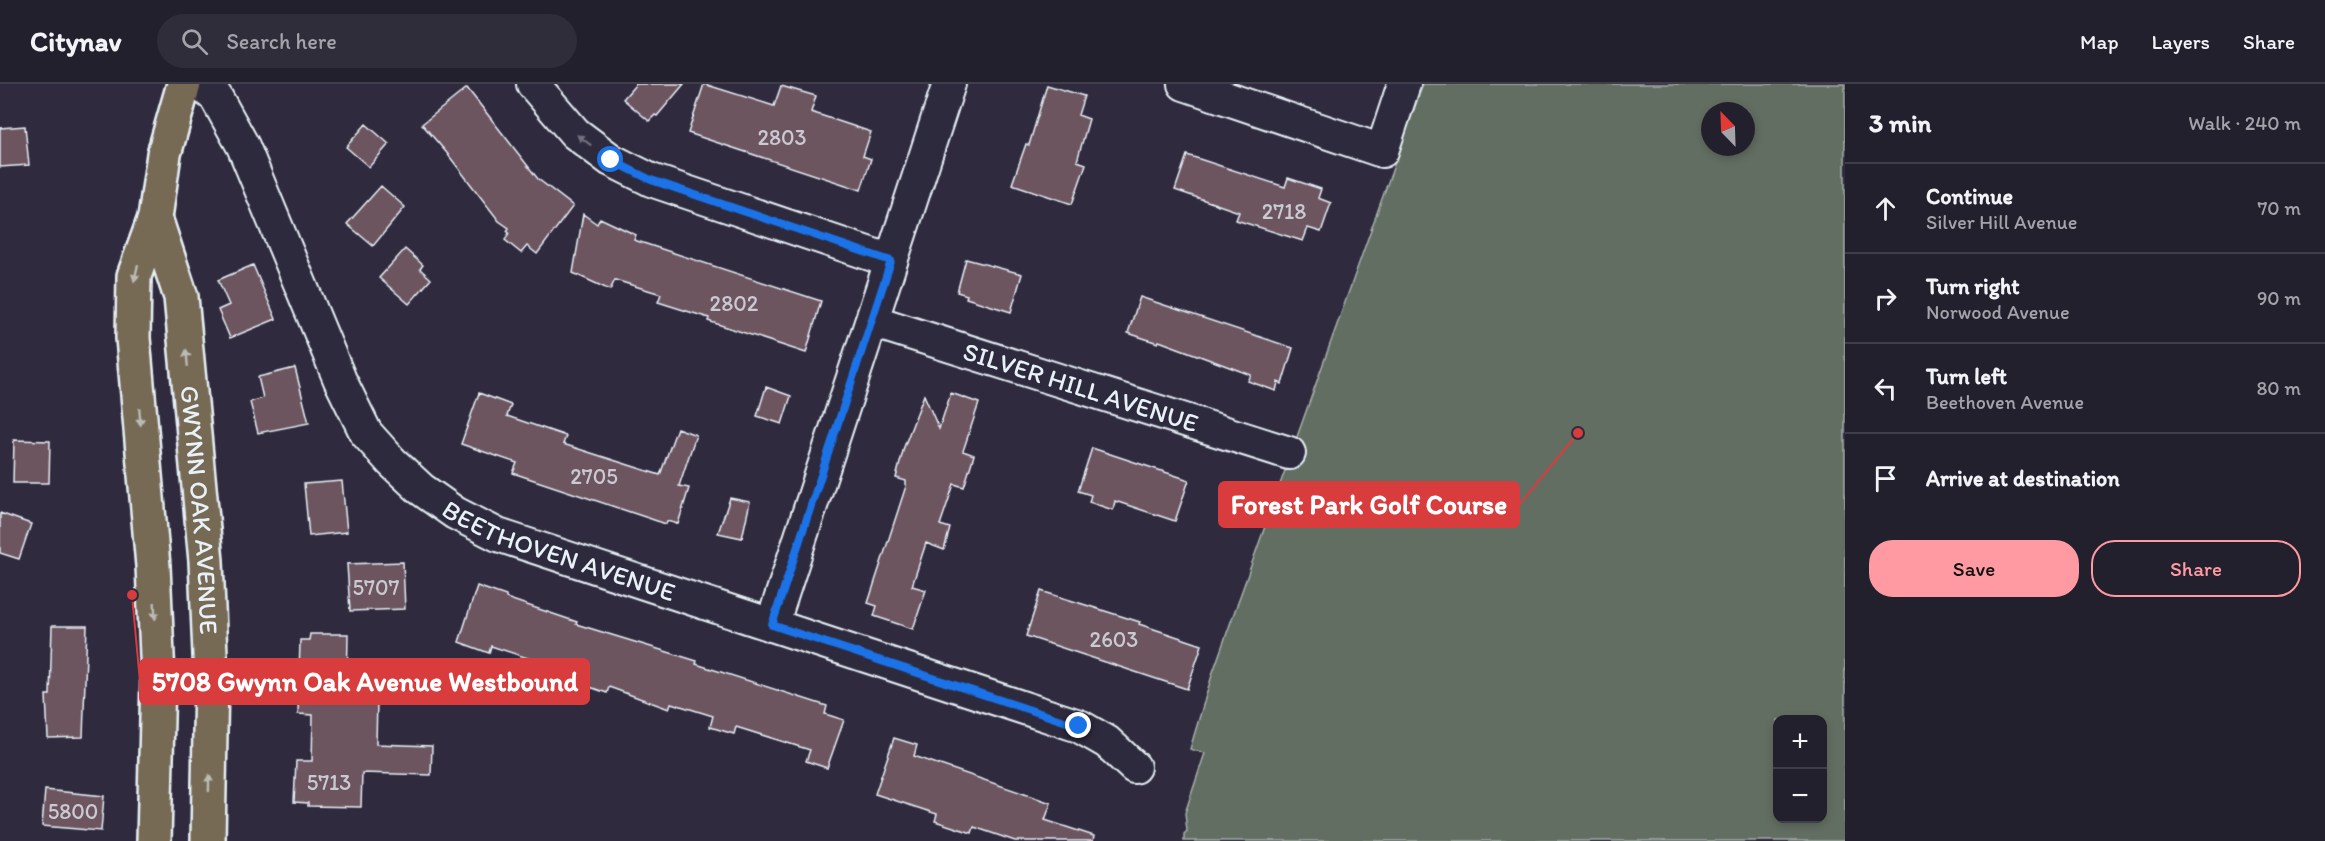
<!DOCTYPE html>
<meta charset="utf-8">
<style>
:root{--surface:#23202e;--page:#2f2d3a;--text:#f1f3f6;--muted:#a3a3aa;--line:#403e4a;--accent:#ff9aa2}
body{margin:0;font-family:Itim,sans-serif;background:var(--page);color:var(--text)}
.controls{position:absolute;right:18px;bottom:18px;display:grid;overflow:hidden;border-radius:12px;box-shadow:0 3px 9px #0003}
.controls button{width:54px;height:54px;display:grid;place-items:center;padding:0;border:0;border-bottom:2px solid var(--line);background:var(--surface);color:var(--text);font:30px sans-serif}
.compass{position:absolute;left:1701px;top:18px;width:54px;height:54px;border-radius:50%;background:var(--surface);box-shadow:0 3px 9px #0003;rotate:337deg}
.stop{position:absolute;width:18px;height:18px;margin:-14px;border:4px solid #1a73e8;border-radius:50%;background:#fff}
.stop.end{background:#1a73e8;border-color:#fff;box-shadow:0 2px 6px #0008}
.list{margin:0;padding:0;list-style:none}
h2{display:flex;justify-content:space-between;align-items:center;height:78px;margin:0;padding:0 24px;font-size:26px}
h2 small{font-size:20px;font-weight:400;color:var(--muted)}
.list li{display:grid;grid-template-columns:39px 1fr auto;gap:18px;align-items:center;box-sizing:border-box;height:90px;padding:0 24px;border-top:2px solid var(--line)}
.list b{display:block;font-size:22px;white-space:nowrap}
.list p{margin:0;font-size:20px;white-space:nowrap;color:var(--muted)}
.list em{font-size:20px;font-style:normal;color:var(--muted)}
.actions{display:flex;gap:12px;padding:18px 24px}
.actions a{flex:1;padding:14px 0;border:2px solid var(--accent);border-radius:24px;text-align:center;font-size:21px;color:var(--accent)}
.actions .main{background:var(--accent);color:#111}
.icon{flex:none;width:33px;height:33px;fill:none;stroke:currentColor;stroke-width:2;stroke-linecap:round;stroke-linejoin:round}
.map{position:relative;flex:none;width:1845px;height:757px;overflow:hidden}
header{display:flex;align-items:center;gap:36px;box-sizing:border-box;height:84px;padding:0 30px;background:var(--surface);border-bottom:2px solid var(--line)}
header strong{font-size:28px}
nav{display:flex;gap:33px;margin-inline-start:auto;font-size:21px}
.search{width:420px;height:54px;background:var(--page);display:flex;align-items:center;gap:15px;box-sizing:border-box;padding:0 21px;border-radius:33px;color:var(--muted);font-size:22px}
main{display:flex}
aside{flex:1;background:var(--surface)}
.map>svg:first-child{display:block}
</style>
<header>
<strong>Citynav</strong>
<div class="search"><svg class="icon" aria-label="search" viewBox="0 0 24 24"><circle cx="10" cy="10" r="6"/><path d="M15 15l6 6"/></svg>Search here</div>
<nav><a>Map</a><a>Layers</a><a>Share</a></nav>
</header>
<main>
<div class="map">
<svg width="1845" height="757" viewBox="0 0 1845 757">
<rect width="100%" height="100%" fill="#2f2a3d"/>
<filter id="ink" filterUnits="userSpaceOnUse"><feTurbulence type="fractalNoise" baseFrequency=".0167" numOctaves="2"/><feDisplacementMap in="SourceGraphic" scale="12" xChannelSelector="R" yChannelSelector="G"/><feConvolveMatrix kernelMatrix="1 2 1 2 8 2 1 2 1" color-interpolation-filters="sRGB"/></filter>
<g filter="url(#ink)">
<path fill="#636e62" stroke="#a6b0ad" stroke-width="1.5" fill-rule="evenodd" d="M1423,0H1845V757H1184V750L1187,747L1185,729L1205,669L1190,665L1213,588ZM1710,27H1746V63H1710ZM1778,636H1822V734H1778Z"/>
<path fill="#6d5560" stroke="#e8f1f8" stroke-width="1.5" d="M636,0H684L657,32L655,31L649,37L623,15Z
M704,0L774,22L781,2L816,12L811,28L871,48L863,72L871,75L861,106L688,49Z
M1047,1L1084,12L1078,31L1089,35L1077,77L1086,80L1072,120L1012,100L1026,60L1029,61Z
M467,4L538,95L573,122L537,170L527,162L521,169L505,156L509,149L507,147L509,144L499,137L446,68L422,40Z
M366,40L389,60L369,83L346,63Z
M25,42L29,81L0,83V44Z
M1187,71L1285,103L1288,94L1321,105L1318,114L1331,119L1321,148L1308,144L1303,157L1236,136L1239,128L1175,106Z
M381,102L405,123L373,162L347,140Z
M583,130L597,140L600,134L636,151L634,156L821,217L806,269L708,237L709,234L658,218L661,210L615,196L610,206L573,189Z
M405,165L423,181L420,185L431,195L409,220L379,194Z
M966,175L1022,190L1011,228L966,214L967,211L957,208Z
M253,181L276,235L230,254L218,226L229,221L218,196Z
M1140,213L1293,264L1282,300L1278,298L1276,307L1248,297L1251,291L1159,257L1158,259L1128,249Z
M295,284L309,339L258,349L250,318L263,314L258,293Z
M766,303L791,312L782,340L757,332Z
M479,309L511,321L507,332L566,352L563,360L660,391L677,344L696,351L679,402L689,404L678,440L667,437L666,440L513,389L517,379L461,360Z
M951,309L979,319L963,367L974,371L964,403L954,400L940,441L950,444L944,466L926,459L912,502L926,506L913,545L874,532L877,522L868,519L906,402V397L896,394L904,363L924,311L939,345Z
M14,356L50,357L49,399H13Z
M1092,364L1189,396L1175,437L1115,417L1113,426L1089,418L1091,411L1078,407Z
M342,397L347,448L309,452L304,400Z
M730,414L750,418L742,454L718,449Z
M0,429L31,440L19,475L0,469Z
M403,478L405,525L350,527L347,480Z
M477,502L506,512V514L577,538L576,540L697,577L696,580L827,622L825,630L844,636L827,684L806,677L810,666L736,643L734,650L710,643L713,632L671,619L669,625L609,603L607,609L544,587L546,580L491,562L489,569L459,558Z
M1041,507L1140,538L1139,540L1202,561L1187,605L1026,552Z
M52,542H87L83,653L48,654L46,611H50Z
M310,550H348L347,606L359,607V616H377L376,660L432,662L431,691L362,689L361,723L308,722V719L294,718L296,677H312L313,631L298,630L300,556H309Z
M894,654L917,661L914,672L1051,719L1045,736L1094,752L1093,757H1015L974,743L972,749L935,737L937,730L875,710Z
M45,706L104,712L101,747L42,742Z"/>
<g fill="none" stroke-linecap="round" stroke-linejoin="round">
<defs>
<g id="minor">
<path id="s1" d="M200,0L216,13L243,62L340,296L366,349L392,378L421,405L455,429L498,451L1079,642L1107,658L1134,683"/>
<path d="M533,0L575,49L611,76L651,96L891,177"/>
<path d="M1184,0L1382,67L1404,0"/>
<path id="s2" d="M872,237L1289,369"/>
<path d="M772,541L949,0"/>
</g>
<g id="major">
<path id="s3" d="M155,134L181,213L206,477L211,594L208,757"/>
<path d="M154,757L158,593L153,482L133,254L134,192L155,134L164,70L184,0"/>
</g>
</defs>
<use href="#minor" stroke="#e8f1f8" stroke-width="36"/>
<use href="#major" stroke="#e8f1f8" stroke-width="38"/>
<use href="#minor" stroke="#2f2a3d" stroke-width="32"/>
<use href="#major" stroke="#776a54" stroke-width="33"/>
</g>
<defs><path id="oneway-solid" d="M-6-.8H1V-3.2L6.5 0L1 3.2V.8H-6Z" transform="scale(1.5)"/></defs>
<use fill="#70707e" href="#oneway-solid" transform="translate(584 56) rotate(-143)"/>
<g fill="#bbbbb6">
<use href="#oneway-solid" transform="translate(136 189) rotate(103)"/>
<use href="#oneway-solid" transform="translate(187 274) rotate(-95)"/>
<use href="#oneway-solid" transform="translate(140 333) rotate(85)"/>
<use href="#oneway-solid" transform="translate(155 527) rotate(88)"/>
<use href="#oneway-solid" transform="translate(209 699) rotate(-89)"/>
</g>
</g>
<g fill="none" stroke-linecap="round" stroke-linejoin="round" filter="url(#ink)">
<path stroke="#1a73e8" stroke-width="8" d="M611,76L651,96L891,177L772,541L1079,642"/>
</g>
<g text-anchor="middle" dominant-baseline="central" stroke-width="4.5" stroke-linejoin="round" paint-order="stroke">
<g font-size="22" fill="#c9cad2">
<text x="782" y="53">2803</text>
<text x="1284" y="127">2718</text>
<text x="734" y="219">2802</text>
<text x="594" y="392">2705</text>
<text x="376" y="503">5707</text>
<text x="1114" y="555">2603</text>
<text x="329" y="698">5713</text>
<text x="73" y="727">5800</text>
</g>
<g font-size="26" fill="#e8f1f8" stroke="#2f2a3d">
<text stroke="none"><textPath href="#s2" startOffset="219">SILVER HILL AVENUE</textPath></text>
<text stroke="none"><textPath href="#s3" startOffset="297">GWYNN OAK AVENUE</textPath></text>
<text stroke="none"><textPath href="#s1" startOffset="620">BEETHOVEN AVENUE</textPath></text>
</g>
</g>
<path fill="none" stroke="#d83c3d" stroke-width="2" d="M1578 349L1519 421M132 511L140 598"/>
<g fill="#d83c3d" stroke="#2f2a3d" stroke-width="2">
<circle cx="1578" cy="349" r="6"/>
<circle cx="132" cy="511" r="6"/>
</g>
<g fill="#d83c3d" stroke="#d83c3d" stroke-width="2">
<rect x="1219" y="398" width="300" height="45" rx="6"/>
<rect x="140" y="575" width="449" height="45" rx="6"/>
</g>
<g font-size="27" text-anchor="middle" font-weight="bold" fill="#fff">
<text x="1369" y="430">Forest Park Golf Course</text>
<text x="365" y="607">5708 Gwynn Oak Avenue Westbound</text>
</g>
</svg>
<div class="controls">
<button>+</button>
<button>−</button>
</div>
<svg class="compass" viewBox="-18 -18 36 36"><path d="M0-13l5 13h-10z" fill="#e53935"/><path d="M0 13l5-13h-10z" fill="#a3a3aa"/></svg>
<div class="stop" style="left:611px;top:76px"></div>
<div class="stop end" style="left:1079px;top:642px"></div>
</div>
<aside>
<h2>3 min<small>Walk · 240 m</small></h2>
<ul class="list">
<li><svg class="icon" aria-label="ahead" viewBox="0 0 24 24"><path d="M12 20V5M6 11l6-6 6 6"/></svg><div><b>Continue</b><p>Silver Hill Avenue</p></div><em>70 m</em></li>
<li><svg class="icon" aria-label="right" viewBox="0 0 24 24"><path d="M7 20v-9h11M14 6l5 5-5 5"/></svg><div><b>Turn right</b><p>Norwood Avenue</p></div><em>90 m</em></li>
<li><svg class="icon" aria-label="left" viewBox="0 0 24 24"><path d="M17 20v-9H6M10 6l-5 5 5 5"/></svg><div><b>Turn left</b><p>Beethoven Avenue</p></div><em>80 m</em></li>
<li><svg class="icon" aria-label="arrive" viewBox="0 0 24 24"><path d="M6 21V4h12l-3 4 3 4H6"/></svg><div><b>Arrive at destination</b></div></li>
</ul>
<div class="actions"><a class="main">Save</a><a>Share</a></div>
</aside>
</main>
